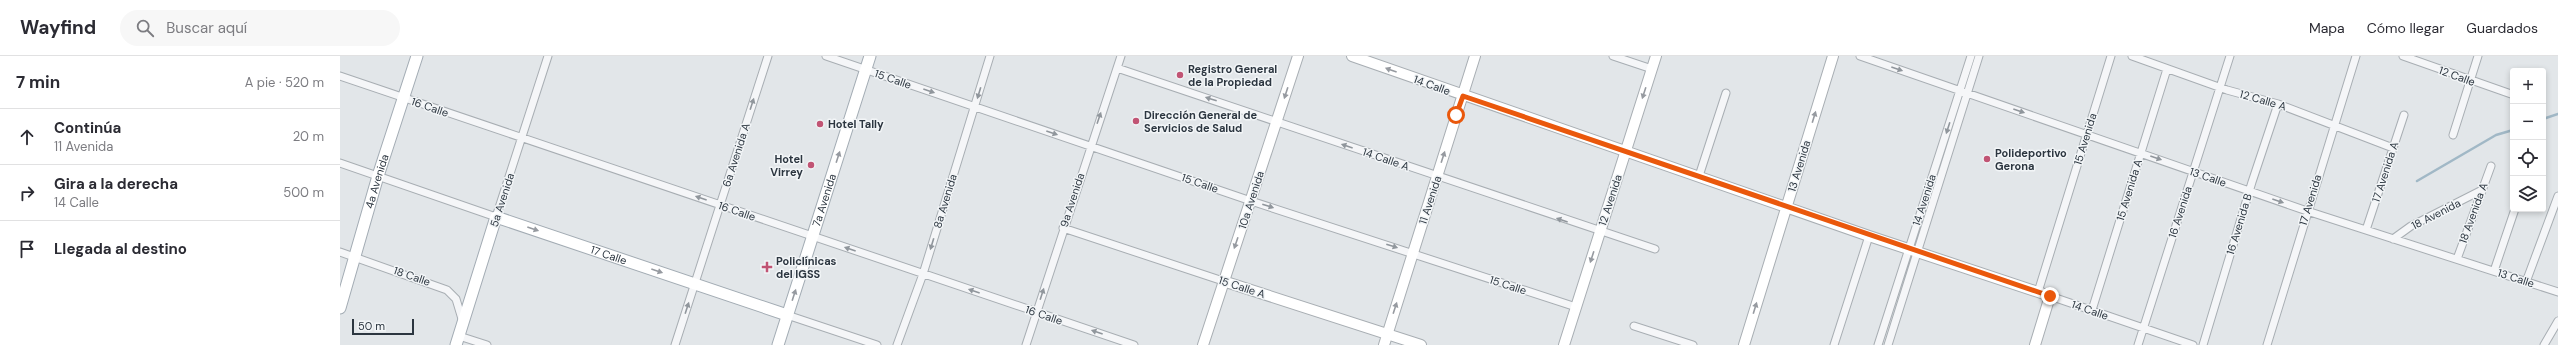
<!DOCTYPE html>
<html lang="es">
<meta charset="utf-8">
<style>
:root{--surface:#fff;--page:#f7f7f7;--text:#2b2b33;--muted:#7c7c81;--line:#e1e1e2}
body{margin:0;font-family:"DM Sans",sans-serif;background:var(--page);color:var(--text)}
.controls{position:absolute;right:12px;top:12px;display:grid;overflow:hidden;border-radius:4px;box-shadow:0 2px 6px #0003}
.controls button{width:36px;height:36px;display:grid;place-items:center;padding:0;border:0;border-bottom:1px solid var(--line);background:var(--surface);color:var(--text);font:20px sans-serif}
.scale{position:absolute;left:12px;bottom:10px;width:62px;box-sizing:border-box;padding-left:4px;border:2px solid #2c3640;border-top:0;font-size:11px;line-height:14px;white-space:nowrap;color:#2c3640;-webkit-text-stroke:3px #f2f5f7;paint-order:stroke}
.stop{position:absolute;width:12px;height:12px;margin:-9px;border:3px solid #ea580c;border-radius:50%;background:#fff}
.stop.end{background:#ea580c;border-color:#fff;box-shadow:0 1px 4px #0008}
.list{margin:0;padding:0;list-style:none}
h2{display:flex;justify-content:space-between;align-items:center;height:52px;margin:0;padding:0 16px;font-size:17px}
h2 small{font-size:13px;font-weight:400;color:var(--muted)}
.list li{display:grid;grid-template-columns:26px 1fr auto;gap:12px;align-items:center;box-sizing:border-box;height:56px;padding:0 16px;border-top:1px solid var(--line)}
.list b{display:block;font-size:15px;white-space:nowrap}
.list p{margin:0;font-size:13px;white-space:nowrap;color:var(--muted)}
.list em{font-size:13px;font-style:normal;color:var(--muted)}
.icon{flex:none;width:22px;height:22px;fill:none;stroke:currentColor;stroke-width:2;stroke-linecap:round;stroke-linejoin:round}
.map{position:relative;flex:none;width:2218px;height:289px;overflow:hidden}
header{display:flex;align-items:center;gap:24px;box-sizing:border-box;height:56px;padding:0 20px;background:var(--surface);border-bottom:1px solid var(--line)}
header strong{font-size:19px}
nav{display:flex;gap:22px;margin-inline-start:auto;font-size:14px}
.search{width:280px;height:36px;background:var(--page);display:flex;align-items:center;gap:10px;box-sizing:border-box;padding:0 14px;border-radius:22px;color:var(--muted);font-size:15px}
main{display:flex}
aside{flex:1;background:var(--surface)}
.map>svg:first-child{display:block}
</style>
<header>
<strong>Wayfind</strong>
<div class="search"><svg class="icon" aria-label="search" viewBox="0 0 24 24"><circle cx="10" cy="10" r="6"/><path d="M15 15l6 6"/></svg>Buscar aquí</div>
<nav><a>Mapa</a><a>Cómo llegar</a><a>Guardados</a></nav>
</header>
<main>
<aside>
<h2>7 min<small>A pie · 520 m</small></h2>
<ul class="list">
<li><svg class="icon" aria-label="ahead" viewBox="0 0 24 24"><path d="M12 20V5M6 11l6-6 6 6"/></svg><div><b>Continúa</b><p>11 Avenida</p></div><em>20 m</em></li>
<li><svg class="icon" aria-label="right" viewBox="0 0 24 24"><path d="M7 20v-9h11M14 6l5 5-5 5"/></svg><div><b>Gira a la derecha</b><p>14 Calle</p></div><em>500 m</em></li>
<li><svg class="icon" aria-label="arrive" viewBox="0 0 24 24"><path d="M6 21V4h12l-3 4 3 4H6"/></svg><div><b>Llegada al destino</b></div></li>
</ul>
</aside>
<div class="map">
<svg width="2218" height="289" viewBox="0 0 2218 289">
<rect width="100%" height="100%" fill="#e2e6e9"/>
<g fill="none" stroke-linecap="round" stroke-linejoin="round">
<path stroke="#a1b8c6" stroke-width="2.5" d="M2203,63L2218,58
M2077,125L2156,79L2173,74"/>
<defs>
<path id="street" d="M486,0L911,145L1236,251
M1273,0L1312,13
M1520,0L1967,155L2218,236
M1792,0L1887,34L1938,48L2053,92
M2063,0L2171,38
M777,12L1315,193
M0,20L794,289
M2113,79L2138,0
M0,107L156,161L208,0
M1359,120L1386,37
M723,172L883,225
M2026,174L2064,59
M2053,183L2071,170L2140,135
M0,196L107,234L116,243L122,263
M2117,203L2151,110
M2154,215L2175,153
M2186,226L2218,140
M1698,236L1771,0
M1710,240L1853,289
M1752,254L1827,13
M447,259L537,289
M1294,270L1353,289
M119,280L147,289
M335,289L428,0
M557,289L583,218L650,0
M686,289L781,0
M1494,289L1529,180
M1538,289L1631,0
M1548,289L1639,0
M1798,289L1890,0
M1863,289L1912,126L1938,48
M1927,289L2016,0
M2204,289L2218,265"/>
<path id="secondary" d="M1012,0L1529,180L1710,240L1695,289
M883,225L1081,289
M863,289L958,0
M1044,289L1135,0
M1224,289L1316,0
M1404,289L1493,0"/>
<g id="primary">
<path id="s1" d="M0,252L38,120L77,0"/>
<path id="s2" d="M116,289L156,161L447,259"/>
<path id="s3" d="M438,289L530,0"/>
</g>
</defs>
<use href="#street" stroke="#a8aeb3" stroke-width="9"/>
<use href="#secondary" stroke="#a8aeb3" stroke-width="12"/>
<use href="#primary" stroke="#a3acb4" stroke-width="13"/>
<use href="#street" stroke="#f5f6f8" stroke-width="7"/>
<use href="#secondary" stroke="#fff" stroke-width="10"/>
<use href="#primary" stroke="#fff" stroke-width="11"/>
</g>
<defs><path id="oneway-solid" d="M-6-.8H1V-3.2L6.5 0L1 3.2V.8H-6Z"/></defs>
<g fill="#90969c">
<use href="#oneway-solid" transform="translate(1557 13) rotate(19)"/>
<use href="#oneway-solid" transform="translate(589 35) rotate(19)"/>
<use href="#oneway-solid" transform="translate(639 37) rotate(107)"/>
<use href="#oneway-solid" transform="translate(871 43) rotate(-162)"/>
<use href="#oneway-solid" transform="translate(412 48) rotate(-72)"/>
<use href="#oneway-solid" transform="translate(1679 55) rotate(19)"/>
<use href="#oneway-solid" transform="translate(759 62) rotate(-71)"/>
<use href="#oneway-solid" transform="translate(1608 72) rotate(108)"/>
<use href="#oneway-solid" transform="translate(712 77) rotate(19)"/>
<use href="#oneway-solid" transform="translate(1007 90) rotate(-161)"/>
<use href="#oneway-solid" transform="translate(1816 102) rotate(19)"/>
<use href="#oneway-solid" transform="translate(361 142) rotate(-161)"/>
<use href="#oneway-solid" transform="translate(1938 145) rotate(19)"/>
<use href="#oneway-solid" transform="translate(928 150) rotate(18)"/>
<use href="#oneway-solid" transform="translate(1222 164) rotate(-161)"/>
<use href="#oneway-solid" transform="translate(592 188) rotate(107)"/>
<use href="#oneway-solid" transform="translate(1052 190) rotate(18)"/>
<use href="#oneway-solid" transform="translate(510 193) rotate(-161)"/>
<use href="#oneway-solid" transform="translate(634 235) rotate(-161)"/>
<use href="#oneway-solid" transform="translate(702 238) rotate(-72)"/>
<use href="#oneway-solid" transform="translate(347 252) rotate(-72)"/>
<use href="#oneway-solid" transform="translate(757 276) rotate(-161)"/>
</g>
<g fill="#969aa0">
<use href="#oneway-solid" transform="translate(1051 14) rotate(-160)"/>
<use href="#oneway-solid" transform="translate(946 37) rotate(108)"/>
<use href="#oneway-solid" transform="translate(1304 37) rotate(108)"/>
<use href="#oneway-solid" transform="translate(1474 61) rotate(-73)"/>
<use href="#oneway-solid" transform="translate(498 101) rotate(-72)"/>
<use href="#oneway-solid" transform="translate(1103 101) rotate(-72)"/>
<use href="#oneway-solid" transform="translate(193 173) rotate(19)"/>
<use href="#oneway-solid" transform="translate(896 187) rotate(109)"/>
<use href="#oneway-solid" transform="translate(1252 201) rotate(108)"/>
<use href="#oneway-solid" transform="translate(317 215) rotate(19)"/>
<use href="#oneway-solid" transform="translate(454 239) rotate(-72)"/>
<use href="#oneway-solid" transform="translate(1055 252) rotate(-72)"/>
<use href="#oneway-solid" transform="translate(1415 252) rotate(-73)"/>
</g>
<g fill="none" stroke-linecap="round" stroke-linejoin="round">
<path stroke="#ea580c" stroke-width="5" d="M1116,59L1123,40L1710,240"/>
</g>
<g fill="#c15474" stroke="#f2f5f7" stroke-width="1.5">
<circle cx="840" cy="19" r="4"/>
<circle cx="796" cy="65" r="4"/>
<circle cx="480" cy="68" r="4"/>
<circle cx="1647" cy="103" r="4"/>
<circle cx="471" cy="109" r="4"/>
<path d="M425 205h4v4h4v4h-4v4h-4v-4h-4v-4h4z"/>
</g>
<g text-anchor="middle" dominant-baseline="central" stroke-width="3" stroke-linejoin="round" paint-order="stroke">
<g font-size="11" font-weight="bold" fill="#2c3640" stroke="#f2f5f7" text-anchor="start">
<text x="848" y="13">Registro General<tspan x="848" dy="13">de la Propiedad</tspan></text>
<text x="804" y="59">Dirección General de<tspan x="804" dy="13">Servicios de Salud</tspan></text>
<text x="488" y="68">Hotel Tally</text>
<text x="1655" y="97">Polideportivo<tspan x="1655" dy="13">Gerona</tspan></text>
<text x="463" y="103" text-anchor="end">Hotel<tspan x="463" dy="13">Virrey</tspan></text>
<text x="436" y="205">Policlínicas<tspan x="436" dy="13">del IGSS</tspan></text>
</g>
<g font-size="11" fill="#2c3640" stroke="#f2f5f7">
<text transform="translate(2117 20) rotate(20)">12 Calle</text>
<text transform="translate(553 23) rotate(19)">15 Calle</text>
<text transform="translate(1092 29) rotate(20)">14 Calle</text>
<text transform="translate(1923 44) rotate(16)">12 Calle A</text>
<text transform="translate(90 51) rotate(19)">16 Calle</text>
<text transform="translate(1745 83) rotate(-73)">15 Avenida</text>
<text transform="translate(396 99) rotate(-72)">6a Avenida A</text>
<text transform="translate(1046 103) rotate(19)">14 Calle A</text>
<text transform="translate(1459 110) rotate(-73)">13 Avenida</text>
<text transform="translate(2045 116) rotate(-72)">17 Avenida A</text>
<text transform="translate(1868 121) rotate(19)">13 Calle</text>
<text stroke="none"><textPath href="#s1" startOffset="132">4a Avenida</textPath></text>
<text transform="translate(860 127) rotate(19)">15 Calle</text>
<text transform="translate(1789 134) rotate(-73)">15 Avenida A</text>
<text transform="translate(162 144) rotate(-72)">5a Avenida</text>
<text transform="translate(732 144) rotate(-72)">9a Avenida</text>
<text transform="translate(911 144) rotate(-72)">10a Avenida</text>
<text transform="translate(1090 144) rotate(-72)">11 Avenida</text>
<text transform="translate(1270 144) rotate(-72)">12 Avenida</text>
<text transform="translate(1584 144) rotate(-72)">14 Avenida</text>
<text transform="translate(1970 144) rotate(-73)">17 Avenida</text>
<text stroke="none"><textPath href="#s3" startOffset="152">7a Avenida</textPath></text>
<text transform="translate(605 145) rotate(-73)">8a Avenida</text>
<text transform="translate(397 155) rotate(19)">16 Calle</text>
<text transform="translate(1840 156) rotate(-72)">16 Avenida</text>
<text transform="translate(2133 157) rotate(-70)">18 Avenida A</text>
<text transform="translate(2096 158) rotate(-27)">18 Avenida</text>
<text transform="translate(1899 168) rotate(-73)">16 Avenida B</text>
<text stroke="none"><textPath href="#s2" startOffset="253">17 Calle</textPath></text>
<text transform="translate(72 220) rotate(19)">18 Calle</text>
<text transform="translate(2176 222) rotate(18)">13 Calle</text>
<text transform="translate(1168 229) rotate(18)">15 Calle</text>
<text transform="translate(902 231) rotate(18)">15 Calle A</text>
<text transform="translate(1750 254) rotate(19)">14 Calle</text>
<text transform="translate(704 259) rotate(19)">16 Calle</text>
</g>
</g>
</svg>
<div class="controls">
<button>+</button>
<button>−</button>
<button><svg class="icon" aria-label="locate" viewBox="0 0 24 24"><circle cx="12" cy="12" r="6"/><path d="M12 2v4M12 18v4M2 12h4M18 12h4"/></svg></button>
<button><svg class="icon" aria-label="layers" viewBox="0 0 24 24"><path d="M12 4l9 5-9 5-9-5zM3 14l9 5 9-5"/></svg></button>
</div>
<div class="scale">50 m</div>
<div class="stop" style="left:1116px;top:59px"></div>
<div class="stop end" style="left:1710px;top:240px"></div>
</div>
</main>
